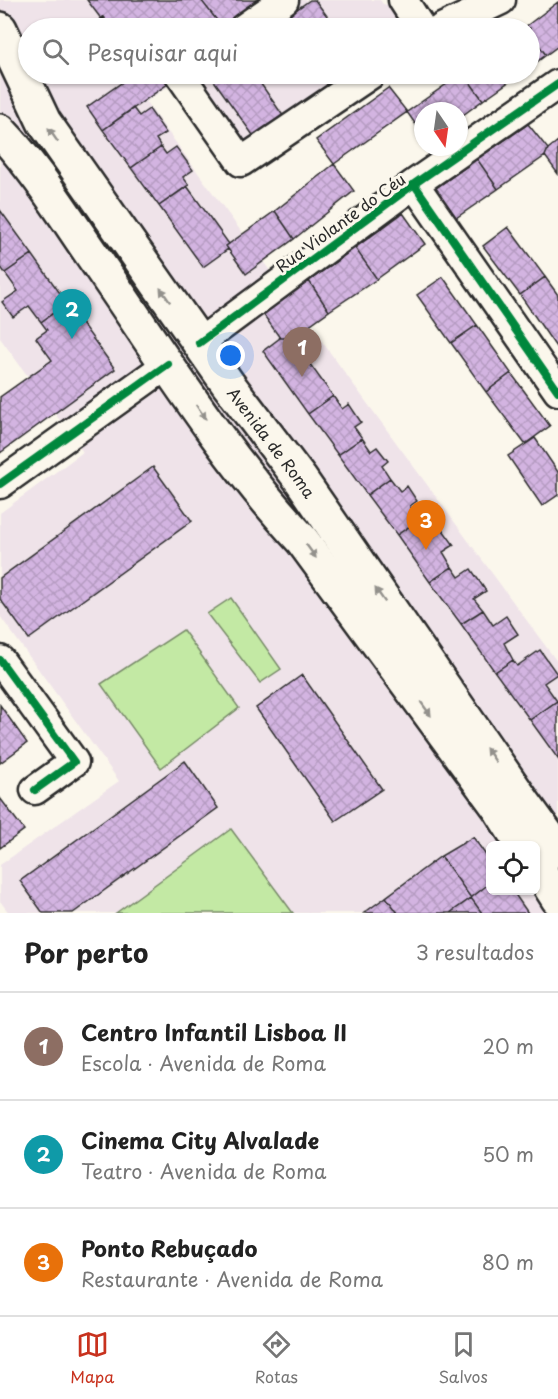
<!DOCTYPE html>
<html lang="pt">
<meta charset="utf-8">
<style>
:root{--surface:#fff;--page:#f6f6f6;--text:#222;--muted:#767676;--line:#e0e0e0;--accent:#c8321e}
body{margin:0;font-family:"Playpen Sans",sans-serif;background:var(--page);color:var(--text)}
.controls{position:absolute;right:18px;bottom:18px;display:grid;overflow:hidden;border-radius:9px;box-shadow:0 2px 4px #0004}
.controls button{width:54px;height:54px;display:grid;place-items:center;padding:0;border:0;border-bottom:2px solid var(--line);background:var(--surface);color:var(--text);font:30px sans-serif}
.compass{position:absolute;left:414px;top:102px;width:54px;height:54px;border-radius:50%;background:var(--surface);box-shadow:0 2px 4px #0004;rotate:167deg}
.you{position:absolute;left:231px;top:356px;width:21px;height:21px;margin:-15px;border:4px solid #fff;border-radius:50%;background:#1a73e8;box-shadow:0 0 0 9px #1a73e833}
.badge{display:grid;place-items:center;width:39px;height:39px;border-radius:50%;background:var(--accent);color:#fff;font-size:20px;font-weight:700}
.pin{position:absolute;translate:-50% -50px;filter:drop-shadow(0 2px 3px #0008)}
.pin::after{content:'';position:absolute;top:32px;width:21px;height:18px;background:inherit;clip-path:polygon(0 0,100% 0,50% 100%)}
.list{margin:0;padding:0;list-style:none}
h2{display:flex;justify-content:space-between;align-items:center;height:78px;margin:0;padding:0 24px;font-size:26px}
h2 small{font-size:20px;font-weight:400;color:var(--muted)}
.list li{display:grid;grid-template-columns:39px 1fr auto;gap:18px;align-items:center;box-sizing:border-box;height:108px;padding:0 24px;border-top:2px solid var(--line)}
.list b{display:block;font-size:22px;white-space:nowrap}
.list p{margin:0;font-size:20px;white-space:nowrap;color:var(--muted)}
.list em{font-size:20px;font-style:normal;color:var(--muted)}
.icon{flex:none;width:33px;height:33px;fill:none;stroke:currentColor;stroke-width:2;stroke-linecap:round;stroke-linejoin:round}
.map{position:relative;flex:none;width:558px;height:913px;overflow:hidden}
.search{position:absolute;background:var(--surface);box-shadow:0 2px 4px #0004;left:18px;right:18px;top:18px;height:66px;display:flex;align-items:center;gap:15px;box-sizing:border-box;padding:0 21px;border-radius:33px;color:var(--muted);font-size:22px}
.sheet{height:402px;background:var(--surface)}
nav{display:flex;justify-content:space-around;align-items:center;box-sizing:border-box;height:84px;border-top:2px solid var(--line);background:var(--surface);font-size:16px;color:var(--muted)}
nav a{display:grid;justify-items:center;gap:3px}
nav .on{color:var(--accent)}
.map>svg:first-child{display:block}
</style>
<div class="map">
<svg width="558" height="913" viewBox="0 0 558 913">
<defs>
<pattern id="building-cross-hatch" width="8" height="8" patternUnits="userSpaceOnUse" patternTransform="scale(1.5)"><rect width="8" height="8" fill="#d3b4e1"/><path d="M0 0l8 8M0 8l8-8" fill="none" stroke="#b59bc1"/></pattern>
</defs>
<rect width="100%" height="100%" fill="#fbf7ec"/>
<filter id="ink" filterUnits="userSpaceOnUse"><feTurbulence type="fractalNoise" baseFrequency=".0167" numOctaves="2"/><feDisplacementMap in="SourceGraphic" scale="12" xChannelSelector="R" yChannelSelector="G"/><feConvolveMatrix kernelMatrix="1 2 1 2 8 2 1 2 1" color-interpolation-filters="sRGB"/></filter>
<g filter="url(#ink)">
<path fill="#efe3e9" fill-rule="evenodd" d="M0,0H288L248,28H28V74H185L146,102L558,663V913H436L410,879L364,913H9L0,901V865L119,781L0,616V513L83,452L0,338ZM490,846H536V890H490Z
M299,0H380L383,4L389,5L402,23L403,28H257Z
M200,74H343L245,145L203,86Z"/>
<path fill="#c3e9a4" stroke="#778a68" stroke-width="1.5" d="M231,598L281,669L260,683L207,614Z
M183,630L239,708L161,768L101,684Z
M231,829L293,913H116Z"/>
<path fill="url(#building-cross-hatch)" stroke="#2b2b2b" stroke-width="1.5" d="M87,0H278L239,28H108Z
M201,0H262L264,3L229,28H223Z
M310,0H315L336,28H288L282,20Z
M558,2V46L546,55L530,33V28L525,27Z
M530,33L546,55L530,67Z
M134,74H161L169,83L103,130L87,107Z
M219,74H254L284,117L255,138L212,78Z
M312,74H343L328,85L323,78L318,81Z
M461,74H464L483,100L459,118V111H423V135L407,112Z
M464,74H520L483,100Z
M388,88L407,112L334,164L316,140Z
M133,108L139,116L149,109L166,133L156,139L161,147L131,168L103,130Z
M528,124L548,149L545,156L498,189L477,159Z
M558,141V174L545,156L548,149Z
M161,147L166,154L176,147L193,170L183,177L189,185L159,206L131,168Z
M477,159L498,189L453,220L432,191Z
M334,164L354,191L294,239L275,211Z
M187,186L229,244L226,246L228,249L203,267L159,206Z
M0,210L32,254L5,273L0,266Z
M275,211L294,239L246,274L226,246Z
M403,213L425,244L377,279L355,248Z
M508,227L545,277L520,295L483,246Z
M355,248L377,279L329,311L309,281Z
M32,254L67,303L41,322L29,306L13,317L2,302L18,291L5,273Z
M443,277L477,325L451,343L417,295Z
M545,277L558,295V345L556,347L520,295Z
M309,281L329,311L291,338H280L263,314Z
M67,303L115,369L0,453V397L52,360L36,338L47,330L41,322Z
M477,325L511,373L486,392L451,343Z
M280,338H291L333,396L308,414L263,351Z
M511,373L550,426L525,444L486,392Z
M333,396L342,409L349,404L361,422L354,427L362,438L338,455L308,414Z
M362,438L371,451L377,447L388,461L382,466L390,478L367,495L338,455Z
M535,438L558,472V495L542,506L508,456Z
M153,467L192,521L29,639L0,599V578Z
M390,478L400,491L407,486L417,501L410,506L420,519L397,535L367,495Z
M420,519L428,531L438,523L454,545L443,552L452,567L430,582L397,535Z
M452,567L459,577L471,569L486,591L474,599L483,610L461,624L430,582Z
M483,610L493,625L506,616L518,634L504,643L513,660L495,672L461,624Z
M540,650L557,674L544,683L557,701L530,720L495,672L513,660L517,666Z
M302,675L382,789L335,821L256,708Z
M557,701L558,702V759L530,720Z
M0,705L27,743L0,763Z
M185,761L218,808L73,913H43L20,881Z
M0,798L24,830L0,848Z
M473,837L490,861V883L471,898L441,856Z
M441,856L471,898L450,913H398L386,897Z
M490,883V890H512L528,913H482L471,898Z
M386,897L398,913H364Z
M471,898L482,913H450Z"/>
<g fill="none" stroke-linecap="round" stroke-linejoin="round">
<defs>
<path id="minor" d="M403,0L421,28
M244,28L284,0
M442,28L501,0
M182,74L180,75L241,162L371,74
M414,184L558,391
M199,343L414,184L558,84
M0,484L168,364
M0,660L74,762L35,790"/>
<g id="major">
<path id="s1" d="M0,29L44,122L228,384L301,480L524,803L558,850"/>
<path d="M0,131C35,168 63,213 92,255C159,351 222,454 302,540L499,808L523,846"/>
<path d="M536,864L558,899"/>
</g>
</defs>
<use href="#minor" stroke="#2b2b2b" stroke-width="33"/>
<use href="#major" stroke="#2b2b2b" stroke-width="38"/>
<path stroke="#2b2b2b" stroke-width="4" stroke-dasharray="6 4.5" stroke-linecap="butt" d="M101,20L105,17"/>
<use href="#minor" stroke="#fbf7ec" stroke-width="28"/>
<use href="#major" stroke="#fbf7ec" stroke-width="33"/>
<defs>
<path id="cycleway" d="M414,184L558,391
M199,343L414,184L558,84
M0,484L168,364
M0,660L74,762L35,790"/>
</defs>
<use href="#cycleway" stroke="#fbf7ec" stroke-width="11"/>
<use href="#cycleway" stroke="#00873e" stroke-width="8"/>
</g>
<defs><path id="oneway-solid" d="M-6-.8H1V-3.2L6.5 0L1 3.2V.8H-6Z" transform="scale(1.5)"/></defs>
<g fill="#93918c">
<use href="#oneway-solid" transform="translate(53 135) rotate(-125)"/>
<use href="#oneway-solid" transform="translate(165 295) rotate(-125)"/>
<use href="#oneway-solid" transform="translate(201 412) rotate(55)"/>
<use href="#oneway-solid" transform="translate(311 551) rotate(54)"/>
<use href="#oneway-solid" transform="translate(380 595) rotate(-125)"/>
<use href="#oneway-solid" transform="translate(426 709) rotate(54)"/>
<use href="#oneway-solid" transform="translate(491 755) rotate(-125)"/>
</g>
</g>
<g text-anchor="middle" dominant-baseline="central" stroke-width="6" stroke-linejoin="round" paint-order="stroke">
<g font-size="16" fill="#2b2b2b" stroke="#fbf7ec">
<text transform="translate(340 222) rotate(-36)">Rua Violante do Céu</text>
<text stroke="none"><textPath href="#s1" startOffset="496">Avenida de Roma</textPath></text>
</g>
</g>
</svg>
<div class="controls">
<button><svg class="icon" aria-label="locate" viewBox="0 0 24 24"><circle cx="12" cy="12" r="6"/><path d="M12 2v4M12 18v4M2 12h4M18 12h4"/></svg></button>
</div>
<svg class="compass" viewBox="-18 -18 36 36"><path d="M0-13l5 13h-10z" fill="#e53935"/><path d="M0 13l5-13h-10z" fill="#767676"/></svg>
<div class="you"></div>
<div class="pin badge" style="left:302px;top:377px;background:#8d6e63">1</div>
<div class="pin badge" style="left:72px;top:339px;background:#0f9aa8">2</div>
<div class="pin badge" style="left:426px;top:550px;background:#e8710a">3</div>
<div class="search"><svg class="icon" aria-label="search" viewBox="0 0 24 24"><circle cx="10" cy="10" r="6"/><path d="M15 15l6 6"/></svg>Pesquisar aqui</div>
</div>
<section class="sheet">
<h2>Por perto<small>3 resultados</small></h2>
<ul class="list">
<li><span class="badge" style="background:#8d6e63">1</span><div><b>Centro Infantil Lisboa II</b><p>Escola · Avenida de Roma</p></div><em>20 m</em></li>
<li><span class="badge" style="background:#0f9aa8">2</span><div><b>Cinema City Alvalade</b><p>Teatro · Avenida de Roma</p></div><em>50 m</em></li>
<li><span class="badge" style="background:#e8710a">3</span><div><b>Ponto Rebuçado</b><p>Restaurante · Avenida de Roma</p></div><em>80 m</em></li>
</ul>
</section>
<nav>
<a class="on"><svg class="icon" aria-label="map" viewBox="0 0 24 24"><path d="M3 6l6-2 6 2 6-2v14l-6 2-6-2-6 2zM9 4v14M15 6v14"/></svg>Mapa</a>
<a><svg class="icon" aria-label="directions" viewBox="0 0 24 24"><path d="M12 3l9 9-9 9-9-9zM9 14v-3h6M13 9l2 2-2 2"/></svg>Rotas</a>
<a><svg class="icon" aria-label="saved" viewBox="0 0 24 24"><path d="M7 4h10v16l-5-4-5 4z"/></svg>Salvos</a>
</nav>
